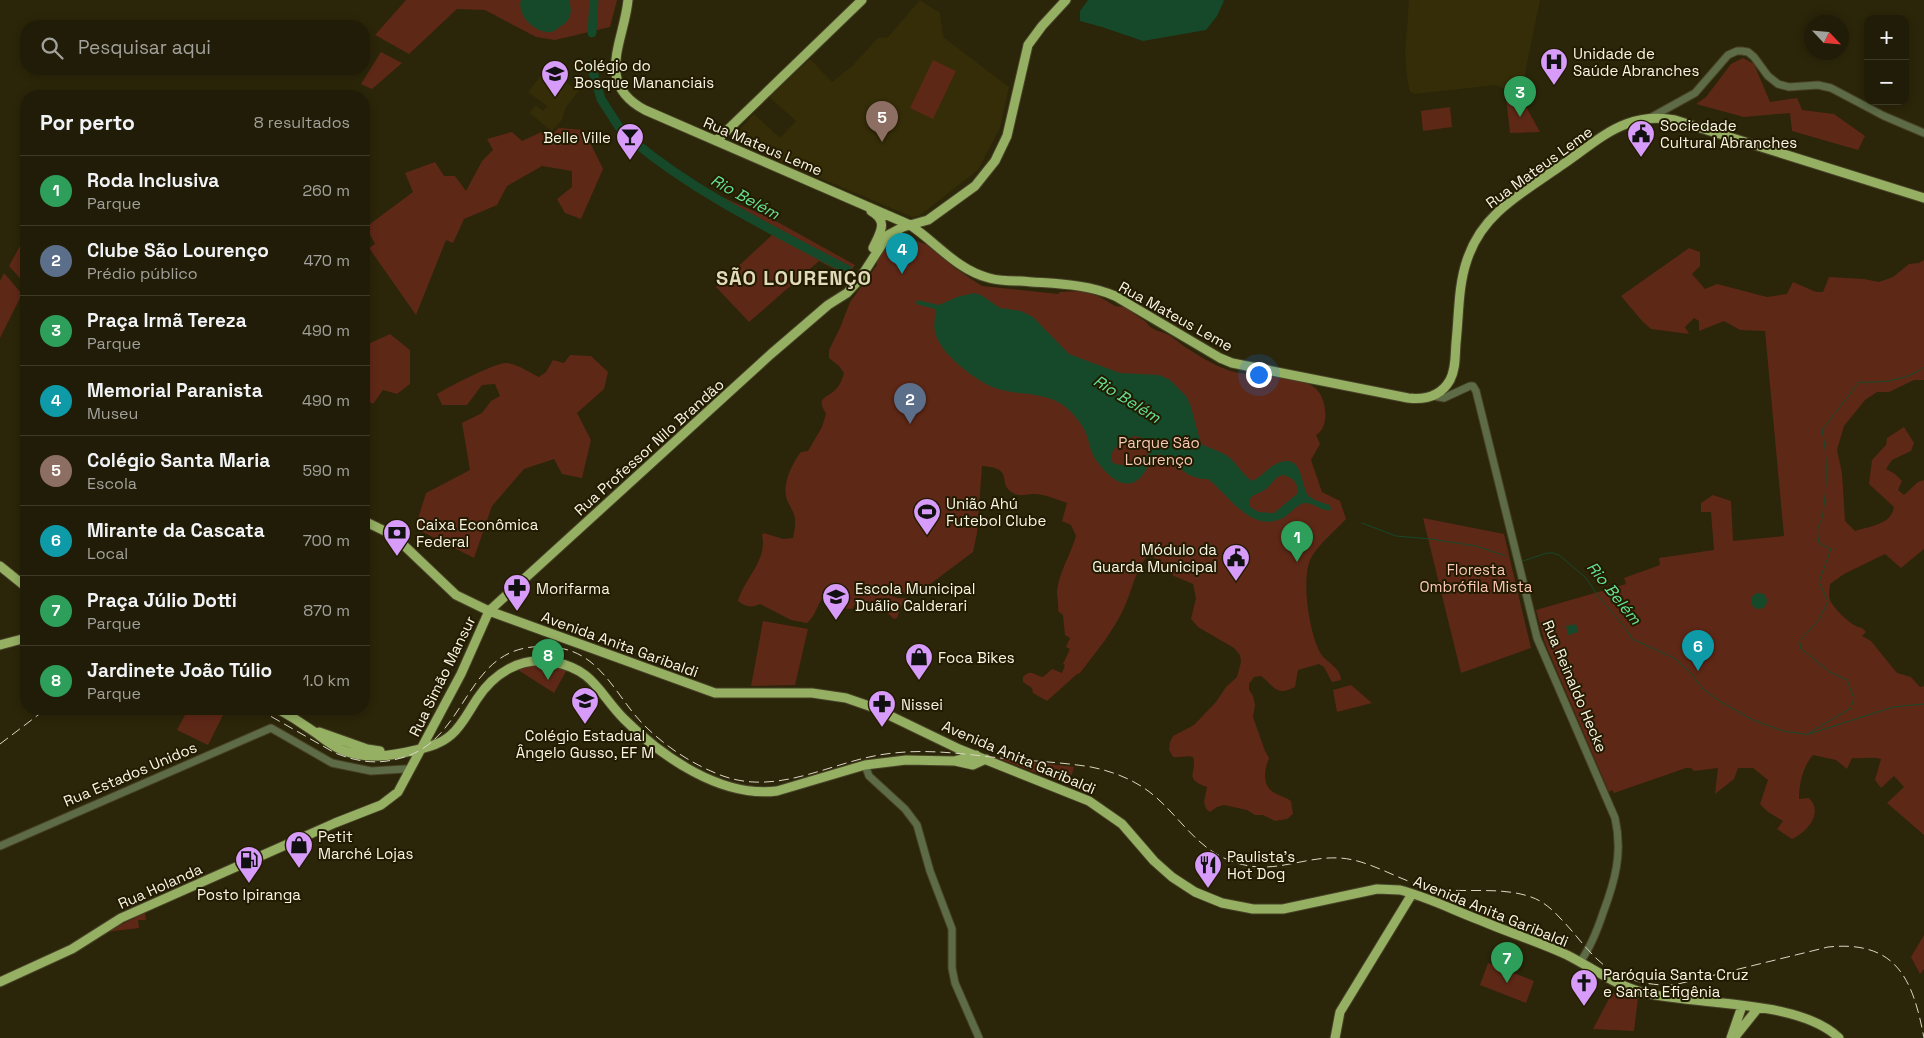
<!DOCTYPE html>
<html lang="pt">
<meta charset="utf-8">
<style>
:root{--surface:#201c07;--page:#2d2915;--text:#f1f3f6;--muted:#a2a19b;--line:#3d3a28;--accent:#0b8043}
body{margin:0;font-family:"Space Grotesk",sans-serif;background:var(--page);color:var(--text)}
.controls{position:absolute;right:15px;top:15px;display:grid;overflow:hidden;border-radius:10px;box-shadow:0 2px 8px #0003}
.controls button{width:45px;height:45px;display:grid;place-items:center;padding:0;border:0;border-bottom:1px solid var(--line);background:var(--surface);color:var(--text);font:25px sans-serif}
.compass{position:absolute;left:1804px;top:15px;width:45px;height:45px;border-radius:50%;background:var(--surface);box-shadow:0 2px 8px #0003;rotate:116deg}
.you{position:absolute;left:1258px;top:374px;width:18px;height:18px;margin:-12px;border:4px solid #fff;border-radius:50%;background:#1a73e8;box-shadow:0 0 0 8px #1a73e833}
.badge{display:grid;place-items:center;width:32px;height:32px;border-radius:50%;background:var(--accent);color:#fff;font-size:16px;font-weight:700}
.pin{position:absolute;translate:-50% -41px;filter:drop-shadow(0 1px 2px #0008)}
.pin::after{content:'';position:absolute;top:26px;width:18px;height:15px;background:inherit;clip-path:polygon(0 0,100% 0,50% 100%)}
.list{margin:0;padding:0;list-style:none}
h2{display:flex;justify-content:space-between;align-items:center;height:65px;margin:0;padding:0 20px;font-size:21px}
h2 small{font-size:16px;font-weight:400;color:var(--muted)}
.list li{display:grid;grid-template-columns:32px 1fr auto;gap:15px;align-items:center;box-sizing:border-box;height:70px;padding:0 20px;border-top:1px solid var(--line)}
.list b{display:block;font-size:19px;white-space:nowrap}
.list p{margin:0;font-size:16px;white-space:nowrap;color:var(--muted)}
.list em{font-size:16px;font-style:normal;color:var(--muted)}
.icon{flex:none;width:28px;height:28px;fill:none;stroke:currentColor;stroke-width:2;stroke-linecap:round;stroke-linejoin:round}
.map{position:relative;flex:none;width:1924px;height:1038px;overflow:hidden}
.search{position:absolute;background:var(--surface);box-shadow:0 2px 8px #0003;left:20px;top:20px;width:350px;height:55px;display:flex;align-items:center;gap:12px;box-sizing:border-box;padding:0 18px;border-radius:20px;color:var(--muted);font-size:19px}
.panel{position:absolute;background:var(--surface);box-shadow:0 2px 8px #0003;left:20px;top:90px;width:350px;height:625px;border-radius:20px}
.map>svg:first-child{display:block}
</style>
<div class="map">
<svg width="1924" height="1038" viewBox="0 0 1924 1038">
<rect width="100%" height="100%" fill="#2b2509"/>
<path fill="#352d07" d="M920,0L940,13L943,37L1009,87L1000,128L978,170L919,216L912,217L730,140L754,114L780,138L796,121L769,97L810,59L832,82L852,66L878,38L888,37Z
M1409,0H1540L1521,94L1495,85L1415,94L1410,92L1407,78L1405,55Z
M549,65L564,77L563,80L579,91L566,107L562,120L552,131L529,113L536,105L543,111L547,106L528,92Z"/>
<path fill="#5e2816" d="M406,0H617L610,27L555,40L536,37L485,10L457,9L409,54L375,35Z
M381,52L402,63L372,89L361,84Z
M1743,58L1754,64L1770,102L1797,98L1802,110L1834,114L1865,136L1858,150L1792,131L1790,113L1744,117L1696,104L1706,97L1731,64Z
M933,60L956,71L933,119L910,108Z
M1506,97L1524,103L1540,132L1510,133Z
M1450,107L1452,127L1423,131L1421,111Z
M559,128L584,130L603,169L581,219L565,213L557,199L572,187V171L542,166L507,186L497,205L464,219L453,243L446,240L416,315L369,248L375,244L366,227L413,192L405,173L435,162L444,176H455L466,191L482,161L493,150L487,139L512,132L522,141L546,130L552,134Z
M713,193L774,220L855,265L848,276L819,261L749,322L716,287L772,235L710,200Z
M26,235V285L9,266Z
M902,235L927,245L956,269L982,286L1058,294L1060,292L1084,291L1100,297L1115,306L1124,307L1146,322C1152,332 1164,331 1172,337C1188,350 1219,370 1240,373C1264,377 1293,372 1315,388C1326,396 1331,427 1316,435L1320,444L1311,460L1322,492L1340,501L1346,519C1335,531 1320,543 1312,556C1300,576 1309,634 1321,654C1327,663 1341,668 1341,680L1332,682L1324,667L1319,664L1298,670L1295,687C1275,697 1275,686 1261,676L1254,677L1249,684V690L1253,696L1255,705L1253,717L1265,751L1269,758C1265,769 1261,783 1273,792C1279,796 1286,797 1291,801L1293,814L1287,819L1275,821L1263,815H1255L1247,810L1224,805L1217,807L1210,812L1206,809L1204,802L1207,787C1182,778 1198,773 1193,757C1186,755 1181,758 1173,757L1169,750L1170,742L1173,736L1194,725L1216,702L1226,687L1237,677L1241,662L1240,655L1234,648L1198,627L1191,619L1196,598L1193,584L1174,576L1152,556L1148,555C1135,570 1132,591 1124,608C1113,632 1096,652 1080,673L1077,674L1047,701L1033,693L1032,688L1023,682V677C1031,668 1034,676 1043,677L1052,669L1062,673L1065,665L1063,664L1070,649L1066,647L1070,638L1065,635L1063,615L1058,611C1059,604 1057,598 1057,592C1058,574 1071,554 1076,536L1071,525L1062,521L1067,503C1056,499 1044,494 1033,494C1026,494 1019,497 1013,493C996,483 1016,468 982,466L977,533L973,552L929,585L916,592L911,590L900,596L887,591C894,600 899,598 908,598L909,601L901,606L897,618L894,619L885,611C875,612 865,606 855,604L852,609L838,608L833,595L826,594C817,602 818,613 807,623L791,620L760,604C752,608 745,607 738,601C744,579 768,560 762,535L764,533L783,539L793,538C795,528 797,519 792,510C790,505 787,502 786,496C783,482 793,462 801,452L808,451L822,427L826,414C817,398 823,400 834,391C840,386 842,380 844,373L839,366L829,358V350L840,328L850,302L877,265V258L886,246Z
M1689,248L1700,252V266L1692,274L1705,289L1717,284L1767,297L1787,294L1793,282L1816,292H1823L1829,277L1864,279L1879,282L1893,277L1909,264L1919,263L1924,260V380H1914L1889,392H1877L1865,400L1844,426L1837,450L1842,473L1845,521L1855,531C1870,526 1891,525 1894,507L1869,484L1872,460L1886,445L1887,438L1904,427L1914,443L1911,451L1892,460L1886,469L1895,474L1902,481L1898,490L1904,495L1918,482L1924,480V549L1901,568L1885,554L1844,574L1830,584C1830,589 1828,595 1830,600C1834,609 1852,627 1862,628L1866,632L1862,636L1871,641L1897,673L1911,677L1920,687L1924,686V835L1887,803L1904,787L1894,776L1881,788L1875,780L1881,759C1872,756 1862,759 1852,758L1847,769L1836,760L1813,755C1803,766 1799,784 1799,799L1809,798C1824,813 1807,832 1792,839L1777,829L1783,821L1768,812L1760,804L1768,780L1753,768H1738L1734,779L1715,794L1718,768L1694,771L1691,768H1686L1614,793L1612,790L1609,792L1545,643L1536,610L1626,584L1624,578L1660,565L1659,558L1714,550L1711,512H1701V503L1713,495L1731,501L1733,541L1784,536L1765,331L1740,330L1724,321L1699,331V321L1694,318L1685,327L1689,334L1651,329L1642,321L1621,296Z
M4,273L22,294L0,338V281Z
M390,334L410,350V384L397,394L383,390L373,404L364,398V346Z
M570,355L591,356L608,372L604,389L577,413L591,440L582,478L562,474L554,459L524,469L492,506L474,558L415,528L426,493L470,470L462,423L482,413L491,401L500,396L495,384L482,385L467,405H442L437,394C448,387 495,363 506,363C518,364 528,372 539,377L546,372L553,360L564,363Z
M1423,518L1504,534L1531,648L1461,673Z
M763,621L808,629L795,685L751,686Z
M533,664L568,668L554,693L515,668Z
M1351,685L1372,703L1337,712L1333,690Z
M188,709H222L225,711L208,745L177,730Z
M997,758L1074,767L1069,785Z
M145,913L146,920H138L139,928L106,932Z
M1924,935V969L1920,974L1911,957Z
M1488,963L1534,981L1526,1003L1480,985Z
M1612,993L1638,998L1634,1031L1593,1029Z"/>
<path fill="#15492a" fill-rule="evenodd" d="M521,0H569C572,11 572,20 561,26C558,28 555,31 551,32C536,34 516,15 521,0Z
M1088,0H1223L1224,1L1217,16L1206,30L1143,41L1102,27L1080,21V11Z
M974,293L981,295L1000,308L1021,311L1033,317L1069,354L1120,373L1159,375L1170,380L1186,396L1190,404L1201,444C1211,449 1221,451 1230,458C1238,465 1243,475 1252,481C1262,477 1268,467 1278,463C1303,453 1300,483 1308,495C1312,500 1323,503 1330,505L1331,510C1322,512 1314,503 1306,503C1298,503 1290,514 1283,518C1251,534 1229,495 1208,479H1201L1189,475L1160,454C1145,461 1145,487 1123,483C1112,481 1098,464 1093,455C1090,449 1089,442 1087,436C1084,427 1077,418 1070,411C1049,390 1021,397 995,388C976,381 939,353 935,332C933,324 936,316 935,309L916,304L917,300L939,305L957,297ZM1134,436C1168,440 1143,474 1113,463C1106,450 1124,440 1134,436ZM1282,475C1293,477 1299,483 1297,494L1274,513L1258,512L1249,506C1248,493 1260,495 1267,488C1273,483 1274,478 1282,475Z
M1751 601a8 8 0 1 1 16 0a8 8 0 1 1-16 0Z
M1576,624L1578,632L1568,635L1566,626Z"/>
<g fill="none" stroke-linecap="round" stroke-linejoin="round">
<path stroke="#15492a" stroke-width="1" d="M1362,523L1396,536L1431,539L1476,546L1506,556
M1523,561L1547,553H1553L1559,555L1586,578L1598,596L1624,626L1632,639L1674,658L1691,673L1702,688L1718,700L1753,720L1783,731L1805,734
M1809,734L1893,707L1924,704
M1806,735L1851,708L1854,698L1847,680L1830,672L1800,648L1802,638L1819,620L1828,601L1819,582L1831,549L1819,543C1815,523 1821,528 1823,513C1827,486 1828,456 1822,430L1859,382C1880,383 1906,381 1924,367"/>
<path stroke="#15492a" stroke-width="9" d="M592,33L594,0
M591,65L601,99L619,127
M633,141C697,194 774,231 848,270"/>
<defs>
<path id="minor" d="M1648,119L1695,93L1728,55L1737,51H1742L1748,52L1754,57L1768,76L1778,84L1789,87L1818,85L1831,88L1884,116L1924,133
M1433,396L1444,398L1470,386H1473L1476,391L1537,638L1615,818C1623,853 1615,881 1603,913C1597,931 1591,947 1580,962
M865,765L869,776L905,809L917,825L930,871L952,929V968L955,983L979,1038
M0,846L271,728L332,763L371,771L405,769"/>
<path id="major" d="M628,0C624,42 594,83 645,110L910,225C937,243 957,270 989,278C999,281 1010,281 1020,281C1052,284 1085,283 1115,296L1220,358L1232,363L1408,398C1425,400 1441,396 1450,380C1456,369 1455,355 1456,343C1459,315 1458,286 1467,260C1473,242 1484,225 1498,212C1516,195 1539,181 1559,167C1581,153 1602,133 1626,124C1642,118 1659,117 1675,120L1924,198
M716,141L862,0
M871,211C889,221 880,233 873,248
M364,521L393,535L456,595L489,611L715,693H812L846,698L872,707L959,749L1089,801L1122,824L1154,861L1172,877L1195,892L1222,903L1253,909H1283L1377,889L1400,890C1428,897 1455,911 1482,921C1510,933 1539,942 1567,955C1593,968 1616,986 1645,993C1699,1006 1799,999 1839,1038
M0,566L26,587
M0,645L26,638
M278,709C289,715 300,722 310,729C321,736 330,745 342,750C367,760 391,756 416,750C428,747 441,744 451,735C462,726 469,711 477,699C494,673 521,656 553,662C594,669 599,694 624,719C662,757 721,798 777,791L865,765L906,760L954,761L976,755
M319,732L367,749L380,751
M955,761L973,765L986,759
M0,982L72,949L121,918L335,823L381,805L398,792L461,674L489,611L771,354L828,305L847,293L859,280L888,235L903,227L928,220L975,186L995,161L1007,136L1028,45L1042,26L1066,0
M1335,1038L1340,1012L1412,894
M1731,1038L1742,1006
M1734,1038L1758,1008"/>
</defs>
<use href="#minor" stroke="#484228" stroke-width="9"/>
<use href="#major" stroke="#484228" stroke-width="11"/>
<use href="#minor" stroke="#5d6b46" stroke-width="7"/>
<use href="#major" stroke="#95b063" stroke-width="9"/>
<path stroke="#dcd7c5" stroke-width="1" stroke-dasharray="10 5" stroke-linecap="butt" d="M258,709L335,753C358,762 377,765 401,758C474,739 462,633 559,648C600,654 616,695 641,722C664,746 693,765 723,776C782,797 836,758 894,753C929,749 965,754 1000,758C1030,761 1061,762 1091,767C1116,772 1140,782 1159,800C1183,822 1200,851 1234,862C1273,876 1302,856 1339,858C1367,859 1397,879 1425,887C1459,895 1497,885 1531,897C1543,901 1553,910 1561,919C1574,932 1584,947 1597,959C1617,979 1646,986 1674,985L1828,947C1897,940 1913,980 1924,1038
M0,744L46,709"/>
</g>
<defs>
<symbol id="hospital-pin" viewBox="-11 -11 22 30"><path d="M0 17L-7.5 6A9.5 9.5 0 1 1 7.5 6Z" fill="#d79bf9" stroke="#221b01"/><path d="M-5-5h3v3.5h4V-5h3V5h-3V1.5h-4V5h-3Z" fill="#111"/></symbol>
<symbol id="school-pin" viewBox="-11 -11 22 30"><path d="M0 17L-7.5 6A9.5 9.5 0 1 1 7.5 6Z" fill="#d79bf9" stroke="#221b01"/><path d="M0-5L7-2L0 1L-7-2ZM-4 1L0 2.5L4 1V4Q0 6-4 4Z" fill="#111"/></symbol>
<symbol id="civic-pin" viewBox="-11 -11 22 30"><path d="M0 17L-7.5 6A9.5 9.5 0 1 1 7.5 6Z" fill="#d79bf9" stroke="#221b01"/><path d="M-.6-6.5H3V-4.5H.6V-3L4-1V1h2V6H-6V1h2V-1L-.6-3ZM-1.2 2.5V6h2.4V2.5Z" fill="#111"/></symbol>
<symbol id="bar-pin" viewBox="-11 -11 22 30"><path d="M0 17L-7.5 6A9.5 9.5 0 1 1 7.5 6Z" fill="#d79bf9" stroke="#221b01"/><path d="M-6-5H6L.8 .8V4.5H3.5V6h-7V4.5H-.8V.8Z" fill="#111"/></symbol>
<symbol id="stadium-pin" viewBox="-11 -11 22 30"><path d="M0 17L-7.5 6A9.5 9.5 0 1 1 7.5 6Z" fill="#d79bf9" stroke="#221b01"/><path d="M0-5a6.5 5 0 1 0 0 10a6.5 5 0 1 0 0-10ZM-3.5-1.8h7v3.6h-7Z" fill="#111"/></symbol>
<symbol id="bank-pin" viewBox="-11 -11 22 30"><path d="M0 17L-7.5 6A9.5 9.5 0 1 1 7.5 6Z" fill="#d79bf9" stroke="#221b01"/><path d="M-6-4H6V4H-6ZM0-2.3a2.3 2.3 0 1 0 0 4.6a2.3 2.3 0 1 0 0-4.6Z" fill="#111"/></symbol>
<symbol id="pharmacy-pin" viewBox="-11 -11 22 30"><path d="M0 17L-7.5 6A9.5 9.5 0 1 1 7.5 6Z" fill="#d79bf9" stroke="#221b01"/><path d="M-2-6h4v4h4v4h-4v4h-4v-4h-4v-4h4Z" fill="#111"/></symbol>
<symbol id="shop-pin" viewBox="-11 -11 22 30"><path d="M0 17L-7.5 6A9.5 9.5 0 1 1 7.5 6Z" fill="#d79bf9" stroke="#221b01"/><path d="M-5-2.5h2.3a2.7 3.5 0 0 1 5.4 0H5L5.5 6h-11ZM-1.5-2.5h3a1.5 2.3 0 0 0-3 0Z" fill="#111"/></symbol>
<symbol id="fuel-pin" viewBox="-11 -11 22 30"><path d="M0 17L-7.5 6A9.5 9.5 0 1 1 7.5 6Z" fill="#d79bf9" stroke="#221b01"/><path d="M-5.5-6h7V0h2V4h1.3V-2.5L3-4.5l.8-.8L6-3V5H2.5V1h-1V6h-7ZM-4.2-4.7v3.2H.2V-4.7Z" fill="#111"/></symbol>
<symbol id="restaurant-pin" viewBox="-11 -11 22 30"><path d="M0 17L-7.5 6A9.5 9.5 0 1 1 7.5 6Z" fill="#d79bf9" stroke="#221b01"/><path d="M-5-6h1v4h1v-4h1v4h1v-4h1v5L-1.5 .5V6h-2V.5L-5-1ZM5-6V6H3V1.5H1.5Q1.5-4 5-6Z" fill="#111"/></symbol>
<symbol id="church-pin" viewBox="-11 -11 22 30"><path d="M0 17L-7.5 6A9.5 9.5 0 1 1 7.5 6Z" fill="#d79bf9" stroke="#221b01"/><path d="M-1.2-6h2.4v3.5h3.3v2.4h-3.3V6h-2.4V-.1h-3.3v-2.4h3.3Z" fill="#111"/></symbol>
</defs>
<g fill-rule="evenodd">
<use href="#hospital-pin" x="1538" y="46" width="32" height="43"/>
<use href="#school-pin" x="539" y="58" width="32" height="43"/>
<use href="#civic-pin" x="1625" y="118" width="32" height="43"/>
<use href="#bar-pin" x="614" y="121" width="32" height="43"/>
<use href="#stadium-pin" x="911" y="496" width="32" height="43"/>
<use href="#bank-pin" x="381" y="517" width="32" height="43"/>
<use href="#civic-pin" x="1220" y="542" width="32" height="43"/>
<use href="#pharmacy-pin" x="501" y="572" width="32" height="43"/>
<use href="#school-pin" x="820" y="581" width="32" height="43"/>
<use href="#shop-pin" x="903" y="641" width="32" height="43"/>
<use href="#school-pin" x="569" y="685" width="32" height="43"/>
<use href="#pharmacy-pin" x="866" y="688" width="32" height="43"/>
<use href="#shop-pin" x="283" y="829" width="32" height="43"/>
<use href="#fuel-pin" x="233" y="844" width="32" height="43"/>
<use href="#restaurant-pin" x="1192" y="849" width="32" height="43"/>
<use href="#church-pin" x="1568" y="967" width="32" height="43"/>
</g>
<g text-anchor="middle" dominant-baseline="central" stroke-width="4" stroke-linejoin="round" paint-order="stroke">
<g font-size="15" fill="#f9f5e4" stroke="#221b01" text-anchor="start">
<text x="1573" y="53">Unidade de<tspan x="1573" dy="17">Saúde Abranches</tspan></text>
<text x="574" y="65">Colégio do<tspan x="574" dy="17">Bosque Mananciais</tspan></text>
<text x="1660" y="125">Sociedade<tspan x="1660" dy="17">Cultural Abranches</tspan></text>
<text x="611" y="137" text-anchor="end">Belle Ville</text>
<text x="946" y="503">União Ahú<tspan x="946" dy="17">Futebol Clube</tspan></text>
<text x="416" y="524">Caixa Econômica<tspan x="416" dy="17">Federal</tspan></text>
<text x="1217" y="549" text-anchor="end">Módulo da<tspan x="1217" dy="17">Guarda Municipal</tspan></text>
<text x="536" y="588">Morifarma</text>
<text x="855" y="588">Escola Municipal<tspan x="855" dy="17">Duãlio Calderari</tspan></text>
<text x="938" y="657">Foca Bikes</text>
<text x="901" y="704">Nissei</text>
<text x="585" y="735" text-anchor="middle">Colégio Estadual<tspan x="585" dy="17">Ângelo Gusso, EF M</tspan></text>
<text x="318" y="836">Petit<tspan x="318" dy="17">Marché Lojas</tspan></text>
<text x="1227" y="856">Paulista's<tspan x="1227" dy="17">Hot Dog</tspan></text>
<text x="249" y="894" text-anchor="middle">Posto Ipiranga</text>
<text x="1603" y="974">Paróquia Santa Cruz<tspan x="1603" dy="17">e Santa Efigênia</tspan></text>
</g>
<g font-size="15" fill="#f9f5e4" stroke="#221b01">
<text transform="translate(763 146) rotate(23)">Rua Mateus Leme</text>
<text transform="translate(1539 167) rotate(-36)">Rua Mateus Leme</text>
<text transform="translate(1176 316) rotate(29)">Rua Mateus Leme</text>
<text transform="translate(649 447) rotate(-42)">Rua Professor Nilo Brandão</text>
<text transform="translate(620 644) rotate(20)">Avenida Anita Garibaldi</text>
<text transform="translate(442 676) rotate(-64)">Rua Simão Mansur</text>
<text transform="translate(1575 686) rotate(67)">Rua Reinaldo Hecke</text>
<text transform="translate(1019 757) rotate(23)">Avenida Anita Garibaldi</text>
<text transform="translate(130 774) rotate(-23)">Rua Estados Unidos</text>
<text transform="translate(160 886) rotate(-24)">Rua Holanda</text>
<text transform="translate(1491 911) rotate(22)">Avenida Anita Garibaldi</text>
</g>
<g font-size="15" fill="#fbc8b7" stroke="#221b01">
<text x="1159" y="442">Parque São<tspan x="1159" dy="17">Lourenço</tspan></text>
<text x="1476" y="569">Floresta<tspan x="1476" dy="17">Ombrófila Mista</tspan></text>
</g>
<g font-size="16" font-style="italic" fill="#66e294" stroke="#221b01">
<text transform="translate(745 197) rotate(29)">Rio Belém</text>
<text transform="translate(1127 399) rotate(32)">Rio Belém</text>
<text transform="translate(1614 593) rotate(51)">Rio Belém</text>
</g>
<g font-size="20" font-weight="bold" letter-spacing="1" fill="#e2dbba" stroke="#221b01">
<text x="794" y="278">SÃO LOURENÇO</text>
</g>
</g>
</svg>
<div class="controls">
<button>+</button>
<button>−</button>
</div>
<svg class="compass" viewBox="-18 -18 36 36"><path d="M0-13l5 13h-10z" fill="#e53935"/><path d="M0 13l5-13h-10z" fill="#a2a19b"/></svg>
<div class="you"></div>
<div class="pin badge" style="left:1297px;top:562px;background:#2e9e5b">1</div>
<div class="pin badge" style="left:910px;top:424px;background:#5c6f8a">2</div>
<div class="pin badge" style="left:1520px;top:117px;background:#2e9e5b">3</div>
<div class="pin badge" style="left:902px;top:274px;background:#0f9aa8">4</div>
<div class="pin badge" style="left:882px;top:142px;background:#8d6e63">5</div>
<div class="pin badge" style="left:1698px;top:671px;background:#0f9aa8">6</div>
<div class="pin badge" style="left:1507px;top:983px;background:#2e9e5b">7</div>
<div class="pin badge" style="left:548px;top:680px;background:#2e9e5b">8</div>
<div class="search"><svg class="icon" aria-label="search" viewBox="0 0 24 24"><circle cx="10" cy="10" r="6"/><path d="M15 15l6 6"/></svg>Pesquisar aqui</div>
<section class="panel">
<h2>Por perto<small>8 resultados</small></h2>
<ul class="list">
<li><span class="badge" style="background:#2e9e5b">1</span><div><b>Roda Inclusiva</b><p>Parque</p></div><em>260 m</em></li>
<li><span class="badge" style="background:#5c6f8a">2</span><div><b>Clube São Lourenço</b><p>Prédio público</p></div><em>470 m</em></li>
<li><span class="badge" style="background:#2e9e5b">3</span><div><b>Praça Irmã Tereza</b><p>Parque</p></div><em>490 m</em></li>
<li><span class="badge" style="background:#0f9aa8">4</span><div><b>Memorial Paranista</b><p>Museu</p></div><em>490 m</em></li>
<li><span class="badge" style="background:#8d6e63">5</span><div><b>Colégio Santa Maria</b><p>Escola</p></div><em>590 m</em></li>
<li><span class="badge" style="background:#0f9aa8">6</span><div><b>Mirante da Cascata</b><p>Local</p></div><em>700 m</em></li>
<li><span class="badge" style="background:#2e9e5b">7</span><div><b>Praça Júlio Dotti</b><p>Parque</p></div><em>870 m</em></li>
<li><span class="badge" style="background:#2e9e5b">8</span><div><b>Jardinete João Túlio</b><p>Parque</p></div><em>1.0 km</em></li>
</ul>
</section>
</div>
